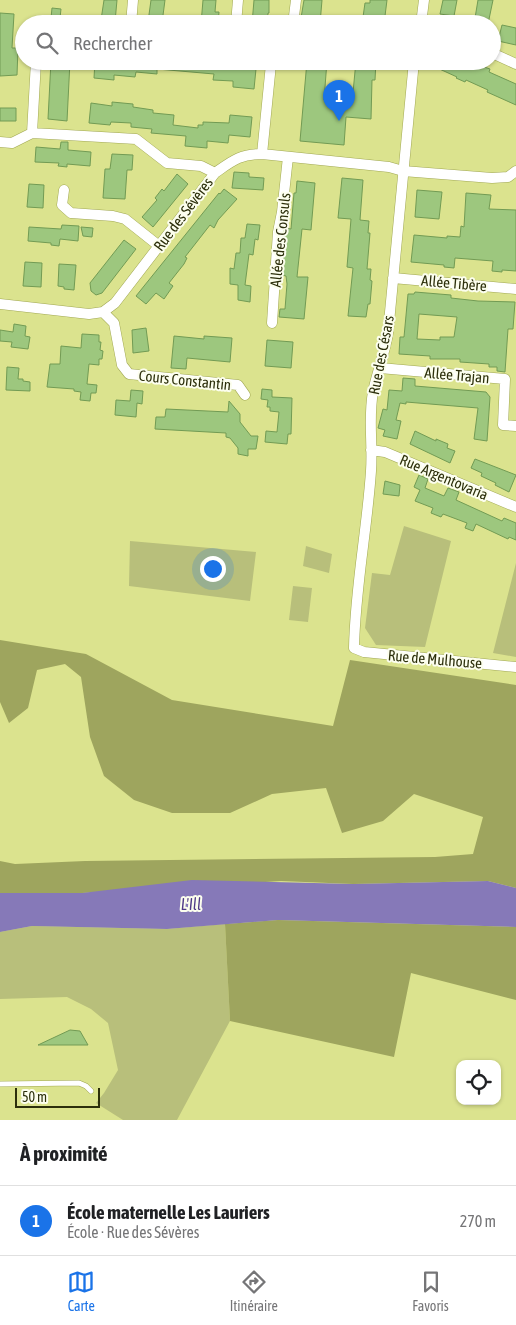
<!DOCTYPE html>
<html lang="fr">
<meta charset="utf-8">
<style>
:root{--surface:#fff;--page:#f6f6f6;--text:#202124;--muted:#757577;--line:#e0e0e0;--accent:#1a73e8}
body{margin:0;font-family:"Asap Condensed",sans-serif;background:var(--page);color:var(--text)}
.controls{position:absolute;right:15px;bottom:15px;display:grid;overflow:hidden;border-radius:10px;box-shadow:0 1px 4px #0004}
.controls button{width:45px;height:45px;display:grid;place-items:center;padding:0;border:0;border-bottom:1px solid var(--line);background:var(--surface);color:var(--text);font:25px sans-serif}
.scale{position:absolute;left:15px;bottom:12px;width:85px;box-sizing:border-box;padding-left:5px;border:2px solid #2c2f0b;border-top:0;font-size:14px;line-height:18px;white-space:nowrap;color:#2c2f0b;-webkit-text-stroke:4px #fcfeee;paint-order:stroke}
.you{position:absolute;left:212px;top:568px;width:18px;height:18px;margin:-12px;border:4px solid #fff;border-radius:50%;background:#1a73e8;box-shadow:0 0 0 8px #1a73e833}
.badge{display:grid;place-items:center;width:32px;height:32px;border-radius:50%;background:var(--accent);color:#fff;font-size:16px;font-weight:700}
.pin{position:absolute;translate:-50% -41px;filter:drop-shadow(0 1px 2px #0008)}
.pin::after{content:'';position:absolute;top:26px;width:18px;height:15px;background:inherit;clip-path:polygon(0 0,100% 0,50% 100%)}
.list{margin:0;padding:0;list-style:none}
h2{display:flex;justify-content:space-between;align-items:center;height:65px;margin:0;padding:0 20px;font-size:21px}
h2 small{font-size:16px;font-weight:400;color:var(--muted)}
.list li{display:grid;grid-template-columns:32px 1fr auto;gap:15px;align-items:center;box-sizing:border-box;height:70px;padding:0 20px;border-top:1px solid var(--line)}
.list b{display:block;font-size:19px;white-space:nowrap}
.list p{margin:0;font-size:16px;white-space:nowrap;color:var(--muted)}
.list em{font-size:16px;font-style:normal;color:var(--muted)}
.icon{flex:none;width:28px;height:28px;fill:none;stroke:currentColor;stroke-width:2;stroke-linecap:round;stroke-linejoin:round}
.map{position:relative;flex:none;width:516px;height:1120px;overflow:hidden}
.search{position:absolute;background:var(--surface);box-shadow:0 1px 4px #0004;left:15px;right:15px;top:15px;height:55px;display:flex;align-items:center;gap:12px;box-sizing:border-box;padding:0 18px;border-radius:28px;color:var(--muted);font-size:19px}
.sheet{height:135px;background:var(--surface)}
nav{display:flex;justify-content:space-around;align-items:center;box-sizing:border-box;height:70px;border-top:1px solid var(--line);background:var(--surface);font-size:14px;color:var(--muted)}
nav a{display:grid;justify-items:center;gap:2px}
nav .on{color:var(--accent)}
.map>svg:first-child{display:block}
</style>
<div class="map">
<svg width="516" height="1120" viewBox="0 0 516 1120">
<rect width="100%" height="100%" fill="#dbe38e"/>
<path fill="#b8bf7b" d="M404,526L451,541L425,647L376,645L365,628L372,573L390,575Z
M130,541L256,552L250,601L129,586Z
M306,546L332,554L329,573L303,566Z
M516,563V657L493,653Z
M293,586L312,588L308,622L289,620Z
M225,924L230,1021L177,1120H123L96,1103L104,1093L118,1070L108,1023L91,1009L67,997L0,999V932L32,926L167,929Z"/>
<path fill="#9ea55e" d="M0,640L86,654L172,700L333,726L350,660L516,685V888L488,881L353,884L281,881L82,893H0V861L15,864L85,861L435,857L473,854L483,817L414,794L383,821L342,833L326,788L272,794L230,813H172L134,800L104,776L90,737L81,677L65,664L37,670L28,708L9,723L0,702Z
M278,920L516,927V1000L411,973L394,1057L230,1021L225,924Z"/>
<path fill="#8679b8" d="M192,880L353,884L488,881L516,888V927L278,920L167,929L32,926L0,932V893H82Z"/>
<path fill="#9dc77e" stroke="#729b54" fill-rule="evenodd" d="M104,0H117L115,22L101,20Z
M151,0H165L162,23L148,22Z
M203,0H216L215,12H219L218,24H201Z
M254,0H269V13H268L267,24H252Z
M304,0H322L320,24H300Z
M370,0H387L384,24H362L365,3H370Z
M443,0H457L454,16L440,14Z
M478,0H493L488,24H474Z
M52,8L61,9L60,18H51Z
M0,13L14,14L12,48H18L17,75L0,76Z
M502,25L516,28V45L498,41Z
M51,61H70L67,121L48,119Z
M95,61L235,62L234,67L256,69L254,89L233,87V81L213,80L214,74L157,69V74L136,72L135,77L114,75V80L94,78Z
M307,61H327L324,100L352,103L356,61H376L375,80H372L371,119L346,117L344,145L300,141Z
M422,61H467L490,69L489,72L516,84V105L487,92L488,90L466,80L465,82L456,78L457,77Z
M112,102L133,104V107L153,110V113L174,115L173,125L198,128V125H203V122L229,123L230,115L252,117L250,137L229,135L228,143L207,141V148L185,146L186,136L151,133L152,129L131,127V123L111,122L110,125L89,123L91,103L112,106Z
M0,108H16V121H0Z
M61,142H68V150L91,152L90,166L67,164V167L58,166L59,163L35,162L36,147L60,149Z
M112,154L133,155L132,170H127L125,199L103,198L105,169H110Z
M234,172L249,173V177L264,178L263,190L232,188Z
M177,174L188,184L153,227L142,217L157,200L155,198L162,189L164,191Z
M342,178L363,180L360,220L369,221L368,233H370L367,269H371L370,280L372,281L370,304H368L366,317L348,316L353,268L347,267L351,219L338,218Z
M297,181L315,183L311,230L302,229L297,277H308L304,319L279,317L280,309H285L287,284L286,276L282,275L285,233L286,228L291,229L294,193H296Z
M29,184L44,185L43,208L27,207Z
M224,189L237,199L218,220L214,228L210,225L185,257L187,258L184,264L169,283L173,286L164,299L156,293L146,304L136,296L219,193L220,194Z
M417,190L442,192L439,219L415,217Z
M466,193L491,195L489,209L516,210V271L502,270V272L492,271L493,261L455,258L454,268L444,267V265L411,262L414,235L447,238V236L460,237L461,226L464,227Z
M247,224L260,225L258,240L255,239L253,255L249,254L245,285L251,286L250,302L238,300V285L230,284V268L234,269L236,253H240L241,238H245Z
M62,225L79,226L78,241L60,239L59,246L51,245V243L28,241L29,227L61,229Z
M81,227L93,228L92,237L83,236Z
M124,240L136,249L102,293L96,295L91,291L90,283Z
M25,262L42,263L41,287L23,286Z
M59,264L76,265L74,290L64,289V287L58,286Z
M415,292L451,295V298L478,301L515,302L513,329H508L505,372L497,371V367H489V364L460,362V359H430V356L399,354L400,337H404L408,294H414ZM419,314L457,317L454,337H440V340L417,339Z
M14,324L26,326L25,336L30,337L28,349L11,347L12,342L0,341V330L13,332Z
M146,328L149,351L133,353L132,330Z
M82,334L99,335V342H101L100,350L103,351L102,359H99V365L89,364L87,384L97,385L96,393H91L90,401L80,400L81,392L74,391V389L47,387L50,364H60L61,346L81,348Z
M174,336L204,339V336L232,338L230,362L187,358L186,369L171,368Z
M267,340L293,342L291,368L265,366Z
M7,367L19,368L18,379H23V381L30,382V391L6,390Z
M403,378L415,379V386L486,392L490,397L487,441L474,439L478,408L406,402V404L400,403L396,420L401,421L397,439L383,436L385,430L378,428L383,409L387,410L389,390L402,391Z
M262,389L272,390V397L292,398L291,434H288L287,444L265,442L266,431L277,432L279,412L270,411V407H267L268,400L261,399Z
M131,390L143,391L142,404L137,403L136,417L115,415L116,400L130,401Z
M229,401L240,414V422L251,436H258L256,449H248V456L238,454V448L230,438L226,437V433L155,429L156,417H165L166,409L228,412Z
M415,431L436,441V439L448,444L447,448L455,451L450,463L410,444Z
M475,459L516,475L509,492L495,485L496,483L481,476L482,473L471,468Z
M419,475L428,479L425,488L444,496L448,488L459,492L456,500L502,521L504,518L516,523V540L509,537L508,539L476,524L473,531L465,528L467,523L443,514L441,517L431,513L433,508L415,501L420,490L414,487Z
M385,481L400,485L399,496L383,494Z
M70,1030L80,1031L88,1045H38Z"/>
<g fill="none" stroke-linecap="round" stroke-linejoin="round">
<defs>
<path id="service" d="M0,1084L79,1083L86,1086L91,1091"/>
<path id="minor" d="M131,24L133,0
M236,24L238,0
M293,24L296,0
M421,24L424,0
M492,53L516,64
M414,61L388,333C385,353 377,372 373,392C368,418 373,444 371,471C367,530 355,589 354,648L364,652L516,667
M32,133L36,61
M0,142L12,143L32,133L136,139L167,163L201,166L215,173
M262,154L271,64L267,61
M64,190L62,205L71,213L113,216L125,219L159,246
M393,278L516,289
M0,304L89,314L103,312
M103,312L115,303L215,173C232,161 240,154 262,154L389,167L403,171L492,178L508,177L516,171
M103,312L114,323L122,365L129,374L238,385L245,395
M272,323L278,232L282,212L288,157
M380,368L505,379L503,425L516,426
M371,450L385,452L516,507"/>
</defs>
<use href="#service" stroke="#a1a853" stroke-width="6"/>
<use href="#minor" stroke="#a1a853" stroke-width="11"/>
<use href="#service" stroke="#fff" stroke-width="5"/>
<use href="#minor" stroke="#fff" stroke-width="10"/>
</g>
<g text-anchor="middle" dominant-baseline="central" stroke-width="4" stroke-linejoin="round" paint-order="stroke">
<g font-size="15" fill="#2c2f0b" stroke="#fcfeee">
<text transform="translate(183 214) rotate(-53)">Rue des Sévères</text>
<text transform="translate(280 240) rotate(-84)">Allée des Consuls</text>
<text transform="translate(454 283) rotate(5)">Allée Tibère</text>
<text transform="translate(381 355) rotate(-79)">Rue des Césars</text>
<text transform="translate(457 375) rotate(5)">Allée Trajan</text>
<text transform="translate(185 380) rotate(6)">Cours Constantin</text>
<text transform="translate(444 477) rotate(23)">Rue Argentovaria</text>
<text transform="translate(435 659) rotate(5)">Rue de Mulhouse</text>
</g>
<g font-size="16" font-style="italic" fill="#4f3987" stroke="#fcfeee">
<text x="191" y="904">L'Ill</text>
</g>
</g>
</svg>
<div class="controls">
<button><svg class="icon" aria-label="locate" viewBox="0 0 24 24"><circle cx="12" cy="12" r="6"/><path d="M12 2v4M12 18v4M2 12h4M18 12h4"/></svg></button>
</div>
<div class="scale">50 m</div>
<div class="you"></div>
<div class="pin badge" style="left:339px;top:121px">1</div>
<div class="search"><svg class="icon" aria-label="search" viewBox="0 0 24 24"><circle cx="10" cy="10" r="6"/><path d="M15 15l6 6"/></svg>Rechercher</div>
</div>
<section class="sheet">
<h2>À proximité<small></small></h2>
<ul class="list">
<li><span class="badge">1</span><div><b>École maternelle Les Lauriers</b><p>École · Rue des Sévères</p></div><em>270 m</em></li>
</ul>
</section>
<nav>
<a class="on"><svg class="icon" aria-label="map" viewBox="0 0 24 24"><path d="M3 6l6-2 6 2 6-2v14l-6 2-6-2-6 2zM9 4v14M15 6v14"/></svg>Carte</a>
<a><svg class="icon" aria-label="directions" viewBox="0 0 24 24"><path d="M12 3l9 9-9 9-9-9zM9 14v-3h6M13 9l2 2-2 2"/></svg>Itinéraire</a>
<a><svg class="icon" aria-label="saved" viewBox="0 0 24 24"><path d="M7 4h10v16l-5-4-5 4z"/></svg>Favoris</a>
</nav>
